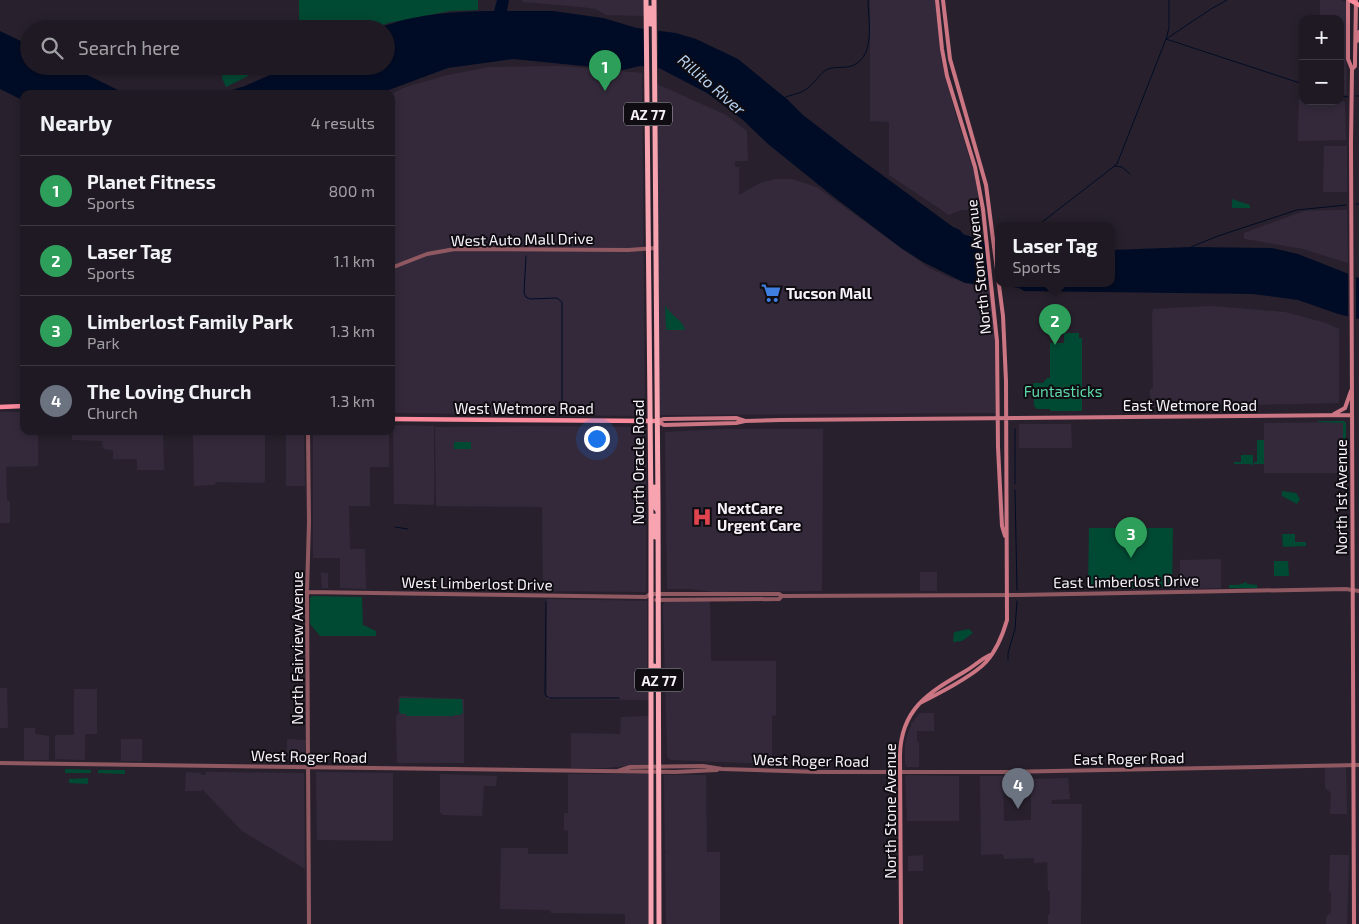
<!DOCTYPE html>
<meta charset="utf-8">
<style>
:root{--surface:#1e1922;--page:#2b262f;--text:#f1f3f6;--muted:#a1a0a5;--line:#3c3840;--accent:#f59c94}
body{margin:0;font-family:"Exo 2",sans-serif;background:var(--page);color:var(--text)}
.controls{position:absolute;right:15px;top:15px;display:grid;overflow:hidden;border-radius:10px;box-shadow:0 2px 8px #0003}
.controls button{width:45px;height:45px;display:grid;place-items:center;padding:0;border:0;border-bottom:1px solid var(--line);background:var(--surface);color:var(--text);font:25px sans-serif}
.you{position:absolute;left:596px;top:438px;width:18px;height:18px;margin:-12px;border:4px solid #fff;border-radius:50%;background:#1a73e8;box-shadow:0 0 0 8px #1a73e833}
.badge{display:grid;place-items:center;width:32px;height:32px;border-radius:50%;background:var(--accent);color:#fff;font-size:16px;font-weight:700}
.pin{position:absolute;translate:-50% -41px;filter:drop-shadow(0 1px 2px #0008)}
.pin::after{content:'';position:absolute;top:26px;width:18px;height:15px;background:inherit;clip-path:polygon(0 0,100% 0,50% 100%)}
.popup{position:absolute;left:995px;top:222px;width:120px;height:65px;box-sizing:border-box;display:grid;place-content:center;border-radius:10px;background:var(--surface);filter:drop-shadow(0 1px 4px #0005);font-size:16px;white-space:nowrap;color:var(--muted)}
.popup b{font-size:19px;color:var(--text)}
.popup::after{content:'';position:absolute;left:50%;top:100%;margin-left:-10px;border:10px solid transparent;border-top-color:var(--surface)}
.list{margin:0;padding:0;list-style:none}
h2{display:flex;justify-content:space-between;align-items:center;height:65px;margin:0;padding:0 20px;font-size:21px}
h2 small{font-size:16px;font-weight:400;color:var(--muted)}
.list li{display:grid;grid-template-columns:32px 1fr auto;gap:15px;align-items:center;box-sizing:border-box;height:70px;padding:0 20px;border-top:1px solid var(--line)}
.list b{display:block;font-size:19px;white-space:nowrap}
.list p{margin:0;font-size:16px;white-space:nowrap;color:var(--muted)}
.list em{font-size:16px;font-style:normal;color:var(--muted)}
.icon{flex:none;width:28px;height:28px;fill:none;stroke:currentColor;stroke-width:2;stroke-linecap:round;stroke-linejoin:round}
.map{position:relative;flex:none;width:1359px;height:924px;overflow:hidden}
.search{position:absolute;background:var(--surface);box-shadow:0 2px 8px #0003;left:20px;top:20px;width:375px;height:55px;display:flex;align-items:center;gap:12px;box-sizing:border-box;padding:0 18px;border-radius:28px;color:var(--muted);font-size:19px}
.panel{position:absolute;background:var(--surface);box-shadow:0 2px 8px #0003;left:20px;top:90px;width:375px;height:345px;border-radius:10px}
.map>svg:first-child{display:block}
</style>
<div class="map">
<svg width="1359" height="924" viewBox="0 0 1359 924">
<rect width="100%" height="100%" fill="#28212d"/>
<path fill="#33293b" d="M522,0H644V16L606,15L596,9L581,7L523,2Z
M870,0H935L941,60L956,116L975,175L980,210H961L949,215L889,175V122L870,121Z
M1320,0H1341L1346,2L1347,95L1340,94V19H1320Z
M560,66L642,73L645,416L391,413V94L406,87L444,76L488,67Z
M657,84L726,115L747,131L748,161H735V167H739V195L760,183L775,179H791L805,183L818,188L929,268L951,278L991,290L996,347L995,413L660,415Z
M1299,88L1303,89V101L1340,100L1345,102L1346,140L1298,141Z
M1324,146H1347V192H1323Z
M1336,210H1347L1348,263L1303,249L1252,240L1244,239V233L1304,211Z
M1211,306L1285,312L1326,323L1339,329V403L1150,407V389L1153,388L1152,316L1153,309Z
M0,412H24V431H38V466L6,467L7,501H10V523H0Z
M1346,422V473H1264V423Z
M1019,424H1071L1072,448H1019Z
M393,425L434,426V505L394,504Z
M521,426L646,427V592L543,591L542,507L436,506L435,427Z
M724,429H823L822,591L715,592L689,589H667L665,432Z
M72,431H163L164,470H137V459H113V450L103,449L102,441L72,440Z
M193,431H265V481L263,483L216,482L215,485L194,486Z
M286,431H304L305,486H286Z
M313,431H389V467H370V506H349L350,549H365L366,589L340,588V558H313Z
M1221,559V588L1180,589V560Z
M920,572H937V591H920Z
M321,573H328V588H322Z
M547,599L647,601V673L649,700L547,699Z
M665,601H710L711,661H776V715L772,716V764L671,760L668,758L667,754L663,606Z
M0,688H7L8,728H0Z
M74,689H97V734H85V760L55,759V735H74Z
M400,696L464,699V763H397L396,716L399,713L398,698Z
M920,713H934V731H917V742H919V767H907L905,764V744L907,736L912,723Z
M649,716V764L605,768H571V733L620,734L621,717Z
M24,728H35V734L49,736V760H24Z
M121,739H142V761H121Z
M287,739L306,740L305,757H287Z
M1325,767H1346L1347,814H1330L1331,793L1325,788Z
M186,772L201,773V775H205L206,772L304,773L305,869L242,831L202,789V791H185Z
M316,772L393,773V841L317,840Z
M440,774L497,776L496,786H484L482,816L443,815L440,812Z
M568,774H648V924H625V914L551,913L550,910L500,909L501,848H528V854H568V831L564,830V813H568Z
M664,775H706L707,852H720V924H666L665,853L669,852H665Z
M907,775L959,776V821H907L905,777Z
M980,776H1003L1004,821L1031,820V779L1068,778L1070,799L1052,800L1051,804H1082L1081,924H1048V915L1050,914V891H1048L1047,862L1034,863V858L1004,859L1003,854L981,855Z
M923,855V871H908V856Z
M1330,855H1349L1347,924H1326V917L1331,912V892L1329,891Z"/>
<path fill="#004932" d="M299,0H478V10L450,11L388,23L374,29H299Z
M247,68L248,76L226,87L222,78L223,69Z
M1232,199L1250,205V208H1232Z
M665,305C670,315 684,321 685,330H665V329L670,328H666Z
M1064,333H1079V338H1082V411H1050V409H1037L1034,406L1033,383H1043L1047,378H1050V343H1064Z
M1318,421H1344L1346,423V446L1343,447V423L1318,422Z
M1257,440H1264V464H1254V462H1257Z
M454,442H471V449H454Z
M1241,455H1253V466L1251,464H1234V462H1241Z
M1282,491L1296,493L1300,499L1297,504L1282,496Z
M1089,528H1173L1172,587L1088,589Z
M1282,534H1295V542H1306V546L1283,547Z
M1274,561H1288L1289,576H1274Z
M1247,582V584L1257,585V588H1229V585H1238Z
M312,596L362,597L363,625L376,631V636H320L310,624V598Z
M969,629L973,633L962,641L953,642L954,632Z
M400,698L462,699L463,713L460,715H454V716H406V714H401L399,711Z
M65,769L91,770V773H65Z
M98,770H125V774L98,773Z
M88,778V784L69,783V779Z"/>
<path fill="#000c26" d="M497,0H509L507,11H553L603,18L637,28L676,33L696,39L738,59L788,100L803,115L855,155L953,227L960,230L963,234L999,246V284H1111V250L1191,247L1272,248L1298,254L1359,278V319L1338,314L1298,300L1253,294L1024,291L1019,288L984,283V285L965,283L923,262L901,248L830,194L768,144L743,120L707,93L659,68L640,66L623,70L513,59L448,68L378,94H219L245,86L290,66H386V29H377C411,14 457,11 494,11Z
M0,31L29,45V66H69L126,94H24V101L0,89Z"/>
<path fill="#28212d" d="M644,27L658,29V70L645,69Z
M984,238L997,243L999,284H1001L1002,288L989,286Z
M1348,271L1356,275V321L1348,319Z"/>
<g fill="none" stroke-linecap="round" stroke-linejoin="round">
<path stroke="#000c26" stroke-width="1" d="M1169,0V28L1166,39L1303,84
M1340,96L1348,97
M1356,96H1359
M783,98C790,95 799,94 805,90C814,85 819,73 828,69C836,66 846,69 854,65C876,54 868,19 868,0
M1114,166L1122,167L1130,174
M1356,204H1359
M1037,226L1117,164L1166,39L1211,9L1227,0
M1191,247L1218,236L1297,210L1346,205
M526,256L524,293L526,297L530,299L557,298L562,302V413
M1015,429V484
M1015,490L1017,590
M395,527L408,529
M546,602L545,693L546,696L550,698H619
M1008,660V653L1015,629L1017,601"/>
<path stroke="#905961" stroke-width="4" d="M391,268L427,254L455,249L628,250L656,248
M308,431L309,522L307,592L309,924
M307,592L646,597L650,594H779L782,596L1018,595L1346,589L1359,591
M656,600L779,599L782,596
M0,763L675,772L717,770
M618,771L630,767L703,766L722,769L818,772H1004L1359,765"/>
<path stroke="#cc7583" stroke-width="4" d="M937,0L942,49L947,76L975,167L983,209L997,341L998,447L1001,507L1002,526L1005,536
M1348,0V59L1352,69
M1357,41L1359,32
M1334,414L1345,408L1351,391
M657,421L664,425L736,423L745,421L780,420L1352,415
M657,421L664,419L736,418L745,421
M920,703C936,695 974,675 986,662C996,651 1003,634 1007,620L1006,381L1003,316L986,185L950,59L943,0
M901,924L900,755C901,709 928,693 964,672C973,667 981,659 990,655
M1354,924L1351,143L1352,69L1355,66V59L1356,0"/>
<path stroke="#fb8a9d" stroke-width="4.5" d="M1350,0L1359,5
M0,407L24,406
M391,419L654,421"/>
<path stroke="#f8a4b0" stroke-width="5" d="M646,0L651,512V924
M654,0L658,503L659,924
M650,8V24H654
M654,487L655,507L658,511
M654,516L655,537
M654,666L655,678L659,681"/>
</g>
<defs>
<symbol id="supermarket-bare" viewBox="-9 -9 18 18"><path d="M-6-5.5h2.5l.6 2H6L4.5 2H-2.5L-4.4-4H-6ZM-1.5 3.2a1.3 1.3 0 1 0 .1 0ZM3 3.2a1.3 1.3 0 1 0 .1 0Z" fill="#3f7fe0" stroke="#0f0c12" stroke-width="2.5" paint-order="stroke"/></symbol>
<symbol id="hospital-bare" viewBox="-9 -9 18 18"><path d="M-5-5h3v3.5h4V-5h3V5h-3V1.5h-4V5h-3Z" fill="#e0444e" stroke="#0f0c12" stroke-width="2.5" paint-order="stroke"/></symbol>
</defs>
<g fill-rule="evenodd">
<use href="#supermarket-bare" x="757" y="279" width="28" height="28"/>
<use href="#hospital-bare" x="688" y="503" width="28" height="28"/>
</g>
<g text-anchor="middle" dominant-baseline="central" stroke-width="4" stroke-linejoin="round" paint-order="stroke">
<g fill="#0f0c12" stroke="#b1adb4" stroke-width="1">
<rect x="624" y="102.5" width="48" height="23" rx="4"/>
<rect x="635" y="668.5" width="48" height="23" rx="4"/>
</g>
<g font-size="14" font-weight="bold" fill="#f7f2fa">
<text x="648" y="114">AZ 77</text>
<text x="659" y="680">AZ 77</text>
</g>
<g font-size="15" fill="#f7f2fa" stroke="#0f0c12">
<text transform="translate(522 239) rotate(-1)">West Auto Mall Drive</text>
<text transform="translate(978 267) rotate(-96)">North Stone Avenue</text>
<text x="1190" y="405">East Wetmore Road</text>
<text x="524" y="408">West Wetmore Road</text>
<text transform="translate(638 462) rotate(-90)">North Oracle Road</text>
<text transform="translate(1341 497) rotate(-90)">North 1st Avenue</text>
<text transform="translate(1126 581) rotate(-1)">East Limberlost Drive</text>
<text transform="translate(477 583) rotate(1)">West Limberlost Drive</text>
<text transform="translate(297 648) rotate(-90)">North Fairview Avenue</text>
<text transform="translate(309 756) rotate(1)">West Roger Road</text>
<text transform="translate(1129 758) rotate(-1)">East Roger Road</text>
<text transform="translate(811 760) rotate(1)">West Roger Road</text>
<text transform="translate(890 811) rotate(-90)">North Stone Avenue</text>
</g>
<g font-size="15" font-weight="bold" fill="#f7f2fa" stroke="#0f0c12" text-anchor="start">
<text x="786" y="293">Tucson Mall</text>
<text x="717" y="508">NextCare<tspan x="717" dy="17">Urgent Care</tspan></text>
</g>
<g font-size="15" fill="#5fdbaa" stroke="#0f0c12">
<text x="1063" y="391">Funtasticks</text>
</g>
<g font-size="16" font-style="italic" fill="#b7d3f2" stroke="#0f0c12">
<text transform="translate(712 84) rotate(41)">Rillito River</text>
</g>
</g>
</svg>
<div class="controls">
<button>+</button>
<button>−</button>
</div>
<div class="you"></div>
<div class="pin badge" style="left:605px;top:91px;background:#2e9e5b">1</div>
<div class="pin badge" style="left:1055px;top:345px;background:#2e9e5b">2</div>
<div class="popup"><b>Laser Tag</b>Sports</div>
<div class="pin badge" style="left:1131px;top:558px;background:#2e9e5b">3</div>
<div class="pin badge" style="left:1018px;top:809px;background:#6b7280">4</div>
<div class="search"><svg class="icon" aria-label="search" viewBox="0 0 24 24"><circle cx="10" cy="10" r="6"/><path d="M15 15l6 6"/></svg>Search here</div>
<section class="panel">
<h2>Nearby<small>4 results</small></h2>
<ul class="list">
<li><span class="badge" style="background:#2e9e5b">1</span><div><b>Planet Fitness</b><p>Sports</p></div><em>800 m</em></li>
<li><span class="badge" style="background:#2e9e5b">2</span><div><b>Laser Tag</b><p>Sports</p></div><em>1.1 km</em></li>
<li><span class="badge" style="background:#2e9e5b">3</span><div><b>Limberlost Family Park</b><p>Park</p></div><em>1.3 km</em></li>
<li><span class="badge" style="background:#6b7280">4</span><div><b>The Loving Church</b><p>Church</p></div><em>1.3 km</em></li>
</ul>
</section>
</div>
